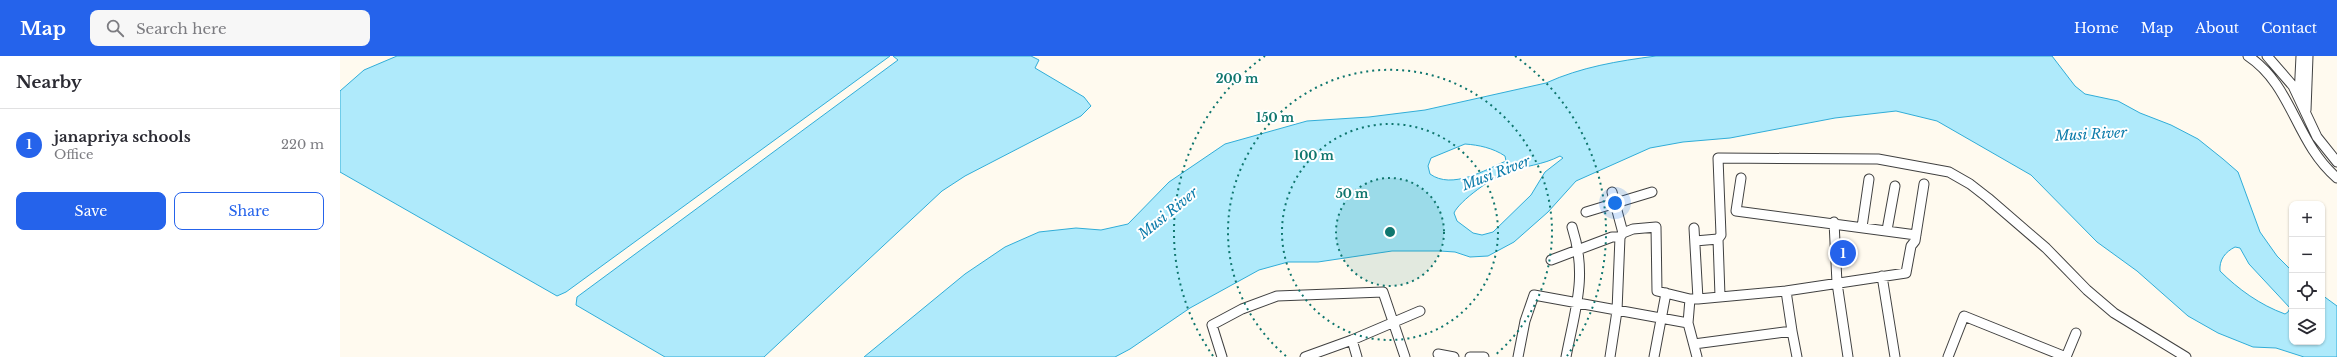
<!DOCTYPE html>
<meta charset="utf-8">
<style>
:root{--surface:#fff;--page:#f7f7f7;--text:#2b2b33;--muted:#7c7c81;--line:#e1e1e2;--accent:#2563eb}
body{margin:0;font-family:"Libre Baskerville",serif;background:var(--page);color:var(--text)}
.controls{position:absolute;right:12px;bottom:12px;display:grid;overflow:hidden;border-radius:8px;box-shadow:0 1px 3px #0004}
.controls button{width:36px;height:36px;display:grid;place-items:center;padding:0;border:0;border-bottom:1px solid var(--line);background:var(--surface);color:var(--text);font:20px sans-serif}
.you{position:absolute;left:1275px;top:147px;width:14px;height:14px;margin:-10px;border:3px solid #fff;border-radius:50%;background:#1a73e8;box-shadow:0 0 0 6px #1a73e833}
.badge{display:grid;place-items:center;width:26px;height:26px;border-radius:50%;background:var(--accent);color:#fff;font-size:13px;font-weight:700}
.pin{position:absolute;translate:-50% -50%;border:2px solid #fff;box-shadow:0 1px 4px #0006}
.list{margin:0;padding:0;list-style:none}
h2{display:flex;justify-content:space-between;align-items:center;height:52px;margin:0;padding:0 16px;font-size:17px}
h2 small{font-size:13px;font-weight:400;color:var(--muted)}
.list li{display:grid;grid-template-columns:26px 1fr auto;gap:12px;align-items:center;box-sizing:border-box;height:72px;padding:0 16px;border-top:1px solid var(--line)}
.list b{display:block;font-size:15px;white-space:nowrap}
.list p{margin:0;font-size:13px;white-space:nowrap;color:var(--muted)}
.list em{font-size:13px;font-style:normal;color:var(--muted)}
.actions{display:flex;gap:8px;padding:12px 16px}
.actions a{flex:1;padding:9px 0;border:1px solid var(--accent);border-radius:8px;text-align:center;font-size:14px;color:var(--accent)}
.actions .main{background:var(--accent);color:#fff}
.icon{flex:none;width:22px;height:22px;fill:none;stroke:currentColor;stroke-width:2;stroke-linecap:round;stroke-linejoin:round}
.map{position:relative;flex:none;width:1997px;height:301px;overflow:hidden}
header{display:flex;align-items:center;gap:24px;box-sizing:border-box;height:56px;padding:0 20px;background:var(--accent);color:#fff}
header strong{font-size:19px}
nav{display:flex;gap:22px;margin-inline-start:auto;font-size:14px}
.search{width:280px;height:36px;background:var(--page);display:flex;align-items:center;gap:10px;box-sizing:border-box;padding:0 14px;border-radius:8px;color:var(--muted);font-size:15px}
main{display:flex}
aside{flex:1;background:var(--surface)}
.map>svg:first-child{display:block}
</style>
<header>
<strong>Map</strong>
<div class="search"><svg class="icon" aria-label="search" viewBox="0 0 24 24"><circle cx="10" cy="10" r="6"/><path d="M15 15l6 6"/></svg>Search here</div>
<nav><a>Home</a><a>Map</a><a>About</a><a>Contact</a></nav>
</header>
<main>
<aside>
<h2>Nearby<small></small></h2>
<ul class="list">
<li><span class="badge">1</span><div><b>janapriya schools</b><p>Office</p></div><em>220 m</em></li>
</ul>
<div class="actions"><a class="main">Save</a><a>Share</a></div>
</aside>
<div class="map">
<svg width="1997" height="301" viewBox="0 0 1997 301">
<rect width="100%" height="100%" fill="#fffaef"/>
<path fill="#afeafb" stroke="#30add8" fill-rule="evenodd" d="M57,0H550L226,236L217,240L0,116V35L24,14Z
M553,0H691L699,4L695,12L744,41L751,50L741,60L625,120L602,135L424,301H325L236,249L237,241L558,4Z
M1316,0H1712L1735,30L1745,38L1778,45L1800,57L1831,69L1858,83L1883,103L1898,116L1920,176L1937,200L1952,215V286H1982V239L1997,250V301H1964L1936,292L1913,291L1878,277L1848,260L1797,215L1757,186L1691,119L1597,65L1556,55L1495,62L1390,82L1343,86L1310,92L1236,125L1208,156L1174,186L1148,200L1130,201L1115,196L1100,195H1052L978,206H948L919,214L850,252L790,293L775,301H524L625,218L665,191L699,176L736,172L761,174L788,168L829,126L885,88L967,65L1029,61L1085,54L1206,27C1241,11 1278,5 1316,0ZM1125,88C1139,89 1153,92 1165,100L1166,105C1145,114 1112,134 1090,118L1088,110L1091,102ZM1220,100L1223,102L1205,116L1191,139L1153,176L1142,179L1133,177L1117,165L1114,157C1119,145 1153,121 1167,116C1184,110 1203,109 1220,100ZM1895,191L1900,192L1909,208L1950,252L1948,256L1945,258C1920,249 1898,233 1880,215C1879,204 1885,196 1895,191Z"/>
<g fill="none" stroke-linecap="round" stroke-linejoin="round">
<defs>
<path id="street" d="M1908,0C1953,30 1955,86 1997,122
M1927,0L1953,30L1977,81L1997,106
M1959,41L1961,0
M1966,54L1968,0
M1401,122L1396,155L1576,179
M1246,156L1312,136
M1494,166L1497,227L1508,301
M1522,171L1529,123
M1354,172L1358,243
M1547,174L1555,130
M1283,177L1293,173L1316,171L1317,235L1350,243H1358L1446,235L1566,217L1571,190L1575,185L1584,128
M1378,183L1380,240
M1355,185L1378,183L1381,179L1378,102L1538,103L1609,116L1630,128L1648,142L1706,192L1747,234L1774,257L1846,301
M1211,204L1272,181H1280
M1542,220L1555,301
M1446,235L1452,275
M1350,243L1348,267L1357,301
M1012,284L1017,301
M1354,288L1452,275L1457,301
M1098,298L1114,301
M882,301L872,269L902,253L937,240L1043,236L1065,301
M965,301L1012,284L1080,255
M1130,301H1144
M1178,301L1185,265L1194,239L1348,267
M1226,301C1235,253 1248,220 1232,171
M1270,301L1277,255L1280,181L1283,177L1272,136
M1314,301L1326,237
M1608,301L1624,260L1726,301
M1726,301L1736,277"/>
</defs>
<use href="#street" stroke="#414141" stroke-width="11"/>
<use href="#street" stroke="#fff" stroke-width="9"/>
</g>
<circle cx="1050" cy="176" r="54" fill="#0f766e" fill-opacity=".12"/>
<g fill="none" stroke="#0f766e" stroke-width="2" stroke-dasharray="2 4">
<circle cx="1050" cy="176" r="54"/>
<circle cx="1050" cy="176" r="108"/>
<path d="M946 300A162 162 0 1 1 1154 300"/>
<path d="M873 300A216 216 0 0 1 925 0M1175 0A216 216 0 0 1 1227 300"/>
</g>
<g text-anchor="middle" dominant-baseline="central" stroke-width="4" stroke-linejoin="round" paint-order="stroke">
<g font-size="14" font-style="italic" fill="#0c7cab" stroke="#fff">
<text transform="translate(1751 78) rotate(-3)">Musi River</text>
<text transform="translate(1156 117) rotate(-21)">Musi River</text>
<text transform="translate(828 157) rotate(-39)">Musi River</text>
</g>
</g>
<circle cx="1050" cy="176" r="6" fill="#0f766e" stroke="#fff" stroke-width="2"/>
<g font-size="12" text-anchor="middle" font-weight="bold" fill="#0f766e" stroke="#fff" stroke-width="4" stroke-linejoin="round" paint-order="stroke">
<text x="897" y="27">200 m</text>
<text x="935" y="66">150 m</text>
<text x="974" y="104">100 m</text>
<text x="1012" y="142">50 m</text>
</g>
</svg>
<div class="controls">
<button>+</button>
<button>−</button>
<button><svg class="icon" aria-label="locate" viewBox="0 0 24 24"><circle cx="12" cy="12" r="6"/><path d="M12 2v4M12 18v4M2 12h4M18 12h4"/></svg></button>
<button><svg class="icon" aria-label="layers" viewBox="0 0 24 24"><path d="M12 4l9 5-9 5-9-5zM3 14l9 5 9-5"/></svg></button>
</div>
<div class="you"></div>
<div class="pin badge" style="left:1503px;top:197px">1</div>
</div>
</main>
